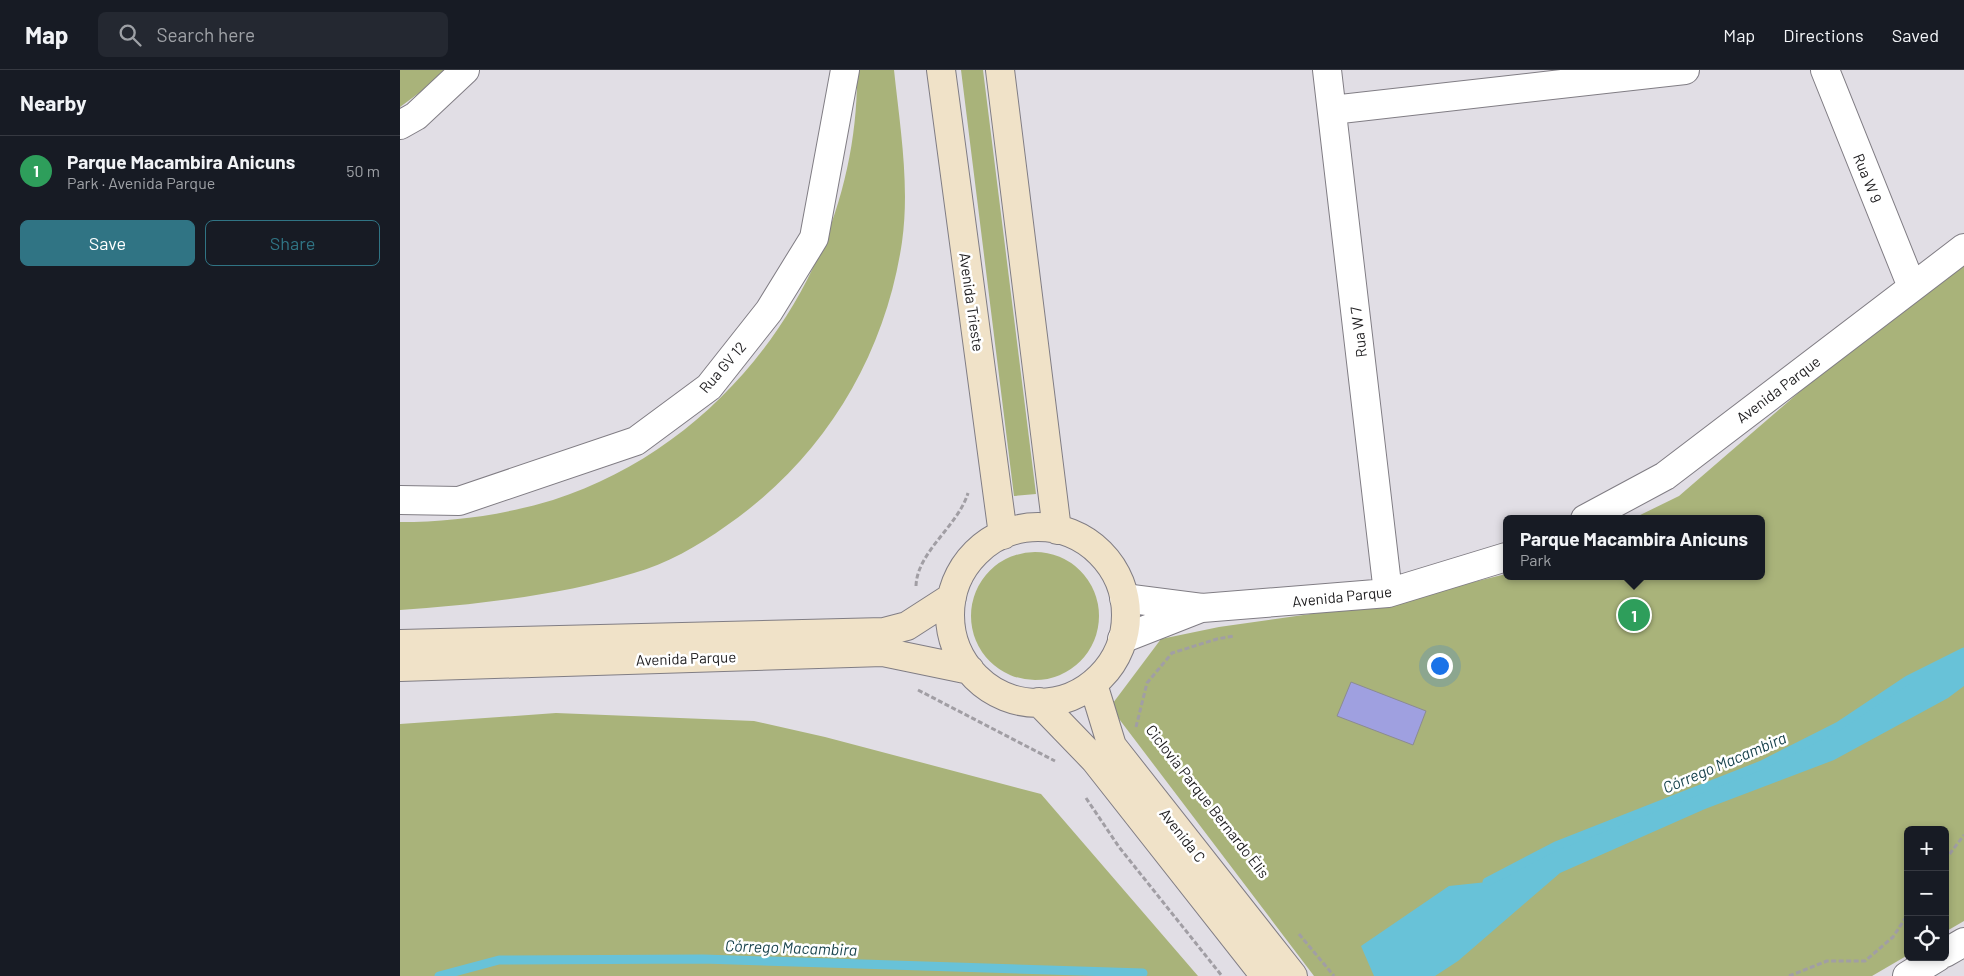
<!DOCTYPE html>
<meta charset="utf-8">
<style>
:root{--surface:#171b24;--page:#242831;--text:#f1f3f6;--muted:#9ea1a6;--line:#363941;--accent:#307484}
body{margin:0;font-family:Barlow,sans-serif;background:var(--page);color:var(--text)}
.controls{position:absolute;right:15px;bottom:15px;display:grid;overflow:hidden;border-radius:8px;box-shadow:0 2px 8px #0003}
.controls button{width:45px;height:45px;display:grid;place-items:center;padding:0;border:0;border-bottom:1px solid var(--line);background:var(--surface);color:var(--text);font:25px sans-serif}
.you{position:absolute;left:1039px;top:595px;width:18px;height:18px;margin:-12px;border:4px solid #fff;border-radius:50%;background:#1a73e8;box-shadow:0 0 0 8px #1a73e833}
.badge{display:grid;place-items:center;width:32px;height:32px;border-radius:50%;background:var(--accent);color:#fff;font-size:16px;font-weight:700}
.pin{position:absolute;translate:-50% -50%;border:2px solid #fff;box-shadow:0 1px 5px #0006}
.popup{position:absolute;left:1103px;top:445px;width:262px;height:65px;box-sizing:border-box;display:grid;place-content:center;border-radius:8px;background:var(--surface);filter:drop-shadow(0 1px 4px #0005);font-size:16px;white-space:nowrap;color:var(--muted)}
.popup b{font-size:19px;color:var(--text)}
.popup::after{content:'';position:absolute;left:50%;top:100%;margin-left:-10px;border:10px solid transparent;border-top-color:var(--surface)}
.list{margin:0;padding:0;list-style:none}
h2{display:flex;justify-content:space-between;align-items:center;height:65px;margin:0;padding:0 20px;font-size:21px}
h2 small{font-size:16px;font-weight:400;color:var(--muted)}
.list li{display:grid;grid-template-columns:32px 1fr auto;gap:15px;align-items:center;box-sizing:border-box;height:70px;padding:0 20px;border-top:1px solid var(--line)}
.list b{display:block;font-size:19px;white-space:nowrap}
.list p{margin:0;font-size:16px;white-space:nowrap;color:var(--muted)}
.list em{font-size:16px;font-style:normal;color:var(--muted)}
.actions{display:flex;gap:10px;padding:15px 20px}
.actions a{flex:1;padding:11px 0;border:1px solid var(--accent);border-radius:8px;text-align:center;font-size:18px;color:var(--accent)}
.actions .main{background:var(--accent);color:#fff}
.icon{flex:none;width:28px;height:28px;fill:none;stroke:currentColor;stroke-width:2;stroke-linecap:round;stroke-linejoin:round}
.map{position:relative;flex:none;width:1564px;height:906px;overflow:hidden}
header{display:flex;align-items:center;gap:30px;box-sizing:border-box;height:70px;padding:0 25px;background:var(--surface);border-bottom:1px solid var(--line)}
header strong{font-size:24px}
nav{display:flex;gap:28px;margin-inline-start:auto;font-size:18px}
.search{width:350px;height:45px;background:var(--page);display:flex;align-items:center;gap:12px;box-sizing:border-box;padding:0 18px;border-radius:8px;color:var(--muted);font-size:19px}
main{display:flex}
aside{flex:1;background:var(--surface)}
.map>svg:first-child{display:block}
</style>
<header>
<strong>Map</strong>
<div class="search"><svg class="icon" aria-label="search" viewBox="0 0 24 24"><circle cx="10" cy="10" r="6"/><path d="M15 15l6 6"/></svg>Search here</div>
<nav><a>Map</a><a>Directions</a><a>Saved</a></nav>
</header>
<main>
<aside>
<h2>Nearby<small></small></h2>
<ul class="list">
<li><span class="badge" style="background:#2e9e5b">1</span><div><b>Parque Macambira Anicuns</b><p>Park · Avenida Parque</p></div><em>50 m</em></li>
</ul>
<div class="actions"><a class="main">Save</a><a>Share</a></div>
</aside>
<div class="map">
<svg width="1564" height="906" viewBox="0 0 1564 906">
<rect width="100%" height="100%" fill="#e1dee5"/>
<path fill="#a9b37a" d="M0,0H50L0,37Z
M457,0H494C500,57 510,115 502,172C485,288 422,390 326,456C298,476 266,494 234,503C162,525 75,535 0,540V452C52,452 103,445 153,430C335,372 460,189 457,0Z
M561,0H583L636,424L614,426Z
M1564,186V851L1545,862V760H1508V885L1472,906H914L710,637L761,569L819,557L988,533L1106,504V506H1362V449H1232L1279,426L1523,215Z
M571 546a64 64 0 1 1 128 0a64 64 0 1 1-128 0Z
M156,643L354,651L425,667L641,724L798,906H0V654Z"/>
<path fill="#68c2d8" d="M1564,582V616L1548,628L1434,690L1305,739L1160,803L1058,891L1035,906H974L961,876L1049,816L1087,812L1156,776L1362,695L1439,656L1508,610Z"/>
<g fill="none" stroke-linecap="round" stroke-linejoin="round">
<path stroke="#68c2d8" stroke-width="9" d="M1087,812L1156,776L1362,695L1439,656L1508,610L1564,582
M39,906L99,890L303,889L743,903"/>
</g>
<path fill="#9fa0e0" stroke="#8b8b92" d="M951,612L1026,641L1013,675L937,646Z"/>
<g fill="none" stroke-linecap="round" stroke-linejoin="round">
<defs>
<path id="street" d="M927,0L988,523
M1425,0L1512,217
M932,40L1285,0
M0,55L16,46L65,0
M0,430L59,431L236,371L309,317L369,241L414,168L445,0
M1185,449L1265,406L1564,178
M724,528L802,538L988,523L1106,487
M722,569L801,538
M1545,883L1564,872
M1507,906L1538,887"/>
<path id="secondary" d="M541,0L603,465
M600,0L657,460
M550 545a88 88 0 1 1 176 0a88 88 0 1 1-176 0Z
M0,574L484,562L507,556L552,527
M0,597L483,582L570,600
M693,614L712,676L893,906
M639,632L695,690L865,906"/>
</defs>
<use href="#street" stroke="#807d84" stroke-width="30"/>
<use href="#secondary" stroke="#807d84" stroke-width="30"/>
<path stroke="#a19ea4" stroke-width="3" stroke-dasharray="5 2.5" stroke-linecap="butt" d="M516,516C517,482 558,456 568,423
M518,620L655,691
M736,657L747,613L772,583L817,569L834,566
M686,728L719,777L822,906
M1545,790L1564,765
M899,864L934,906
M1389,906L1427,891H1465L1493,867L1508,844"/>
<use href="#street" stroke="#fff" stroke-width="28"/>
<use href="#secondary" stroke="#f0e2c8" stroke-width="28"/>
</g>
<g text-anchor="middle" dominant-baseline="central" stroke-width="5" stroke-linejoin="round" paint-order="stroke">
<g font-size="15" fill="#1d1c1e" stroke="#fff">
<text transform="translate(1468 108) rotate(68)">Rua W 9</text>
<text transform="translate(572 232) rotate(82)">Avenida Trieste</text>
<text transform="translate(958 262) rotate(-97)">Rua W 7</text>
<text transform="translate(322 297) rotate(-49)">Rua GV 12</text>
<text transform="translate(1378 319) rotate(-37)">Avenida Parque</text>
<text transform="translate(942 526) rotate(-6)">Avenida Parque</text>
<text transform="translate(286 588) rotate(-2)">Avenida Parque</text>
<text transform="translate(808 731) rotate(52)">Ciclovia Parque Bernardo Élis</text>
<text transform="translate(783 765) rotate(52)">Avenida C</text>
</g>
<g font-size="16" font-style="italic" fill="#1a444e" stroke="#fff">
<text transform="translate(1324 692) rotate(-23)">Córrego Macambira</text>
<text transform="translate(391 877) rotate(2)">Córrego Macambira</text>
</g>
</g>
</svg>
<div class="controls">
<button>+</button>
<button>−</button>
<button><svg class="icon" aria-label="locate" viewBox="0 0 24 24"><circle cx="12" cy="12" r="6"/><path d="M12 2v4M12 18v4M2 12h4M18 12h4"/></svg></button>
</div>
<div class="you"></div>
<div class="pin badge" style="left:1234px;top:545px;background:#2e9e5b">1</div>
<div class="popup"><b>Parque Macambira Anicuns</b>Park</div>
</div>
</main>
